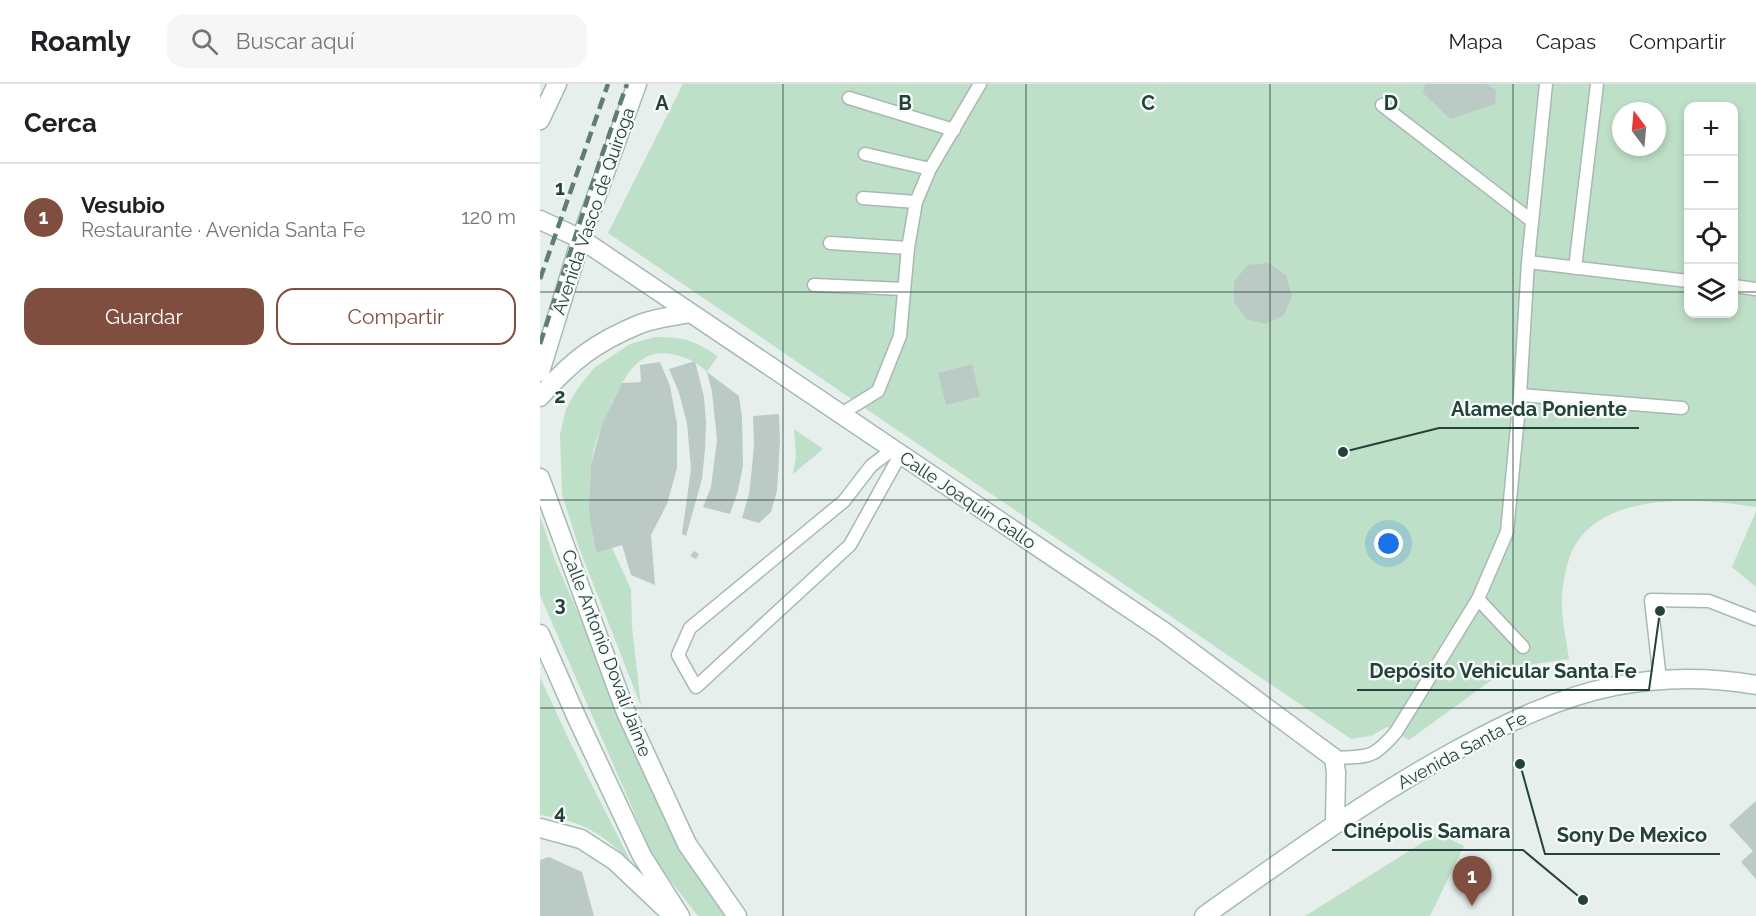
<!DOCTYPE html>
<html lang="es">
<meta charset="utf-8">
<style>
:root{--surface:#fff;--page:#f6f6f6;--text:#202124;--muted:#757577;--line:#e0e0e0;--accent:#7f4e3f}
body{margin:0;font-family:Raleway,sans-serif;background:var(--page);color:var(--text)}
.controls{position:absolute;right:18px;top:18px;display:grid;overflow:hidden;border-radius:12px;box-shadow:0 3px 9px #0003}
.controls button{width:54px;height:54px;display:grid;place-items:center;padding:0;border:0;border-bottom:2px solid var(--line);background:var(--surface);color:var(--text);font:30px sans-serif}
.compass{position:absolute;left:1072px;top:18px;width:54px;height:54px;border-radius:50%;background:var(--surface);box-shadow:0 3px 9px #0003;rotate:344deg}
.you{position:absolute;left:849px;top:460px;width:21px;height:21px;margin:-15px;border:4px solid #fff;border-radius:50%;background:#1a73e8;box-shadow:0 0 0 9px #1a73e833}
.badge{display:grid;place-items:center;width:39px;height:39px;border-radius:50%;background:var(--accent);color:#fff;font-size:20px;font-weight:700}
.pin{position:absolute;translate:-50% -50px;filter:drop-shadow(0 2px 3px #0008)}
.pin::after{content:'';position:absolute;top:32px;width:21px;height:18px;background:inherit;clip-path:polygon(0 0,100% 0,50% 100%)}
.list{margin:0;padding:0;list-style:none}
h2{display:flex;justify-content:space-between;align-items:center;height:78px;margin:0;padding:0 24px;font-size:26px}
h2 small{font-size:20px;font-weight:400;color:var(--muted)}
.list li{display:grid;grid-template-columns:39px 1fr auto;gap:18px;align-items:center;box-sizing:border-box;height:108px;padding:0 24px;border-top:2px solid var(--line)}
.list b{display:block;font-size:22px;white-space:nowrap}
.list p{margin:0;font-size:20px;white-space:nowrap;color:var(--muted)}
.list em{font-size:20px;font-style:normal;color:var(--muted)}
.actions{display:flex;gap:12px;padding:18px 24px}
.actions a{flex:1;padding:14px 0;border:2px solid var(--accent);border-radius:18px;text-align:center;font-size:21px;color:var(--accent)}
.actions .main{background:var(--accent);color:#fff}
.icon{flex:none;width:33px;height:33px;fill:none;stroke:currentColor;stroke-width:2;stroke-linecap:round;stroke-linejoin:round}
.map{position:relative;flex:none;width:1216px;height:832px;overflow:hidden}
header{display:flex;align-items:center;gap:36px;box-sizing:border-box;height:84px;padding:0 30px;background:var(--surface);border-bottom:2px solid var(--line)}
header strong{font-size:28px}
nav{display:flex;gap:33px;margin-inline-start:auto;font-size:21px}
.search{width:420px;height:54px;background:var(--page);display:flex;align-items:center;gap:15px;box-sizing:border-box;padding:0 21px;border-radius:18px;color:var(--muted);font-size:22px}
main{display:flex}
aside{flex:1;background:var(--surface)}
.map>svg:first-child{display:block}
</style>
<header>
<strong>Roamly</strong>
<div class="search"><svg class="icon" aria-label="search" viewBox="0 0 24 24"><circle cx="10" cy="10" r="6"/><path d="M15 15l6 6"/></svg>Buscar aquí</div>
<nav><a>Mapa</a><a>Capas</a><a>Compartir</a></nav>
</header>
<main>
<aside>
<h2>Cerca<small></small></h2>
<ul class="list">
<li><span class="badge">1</span><div><b>Vesubio</b><p>Restaurante · Avenida Santa Fe</p></div><em>120 m</em></li>
</ul>
<div class="actions"><a class="main">Guardar</a><a>Compartir</a></div>
</aside>
<div class="map">
<svg width="1216" height="832" viewBox="0 0 1216 832">
<rect width="100%" height="100%" fill="#e6efeb"/>
<path fill="#bfe0c8" fill-rule="evenodd" d="M143,0H1216V423C1162,414 1066,406 1034,463C1028,475 1025,489 1023,502C1019,526 1026,552 1029,575L988,581L967,588L949,598L869,656L847,643L831,652L811,655L68,149ZM1148,22H1194V230H1148ZM1081,27H1117V63H1081Z
M115,253C144,253 153,256 178,272L167,288C157,278 150,275 136,271C98,261 85,293 71,321C62,340 53,361 51,382C48,412 51,440 56,469L72,464L91,505L92,543L101,622L38,461L22,410L20,350L26,325L38,304L54,284L90,260Z
M254,345L283,365L253,390L256,372Z
M1216,427V503L1192,483Z
M0,432L15,476L138,760L185,832H158L115,777L0,511Z
M0,593L28,654L91,778C62,749 42,737 0,731Z
M898,749L924,762L890,832H765Z"/>
<path fill="#bbcac4" d="M885,0H947L956,6L955,20L910,35L883,9Z
M728,179L746,191L752,212L744,231L726,240L706,235L694,218V197L708,181Z
M155,277L164,313L166,338L165,366L162,395L146,452L142,450L151,385L147,339L139,309L129,285Z
M120,278L130,302L137,340V384L127,420L111,451L115,501L91,491L82,461L56,469L49,427L51,380L62,340L82,299L101,298L100,281Z
M432,280L440,312L406,321L398,289Z
M167,288L199,312L202,334L203,381L198,407L190,430L163,423L171,403L177,356L172,308Z
M239,330L240,357L237,407L231,428L219,439L202,434L209,410L212,384L214,359L213,332Z
M154,467L159,470L156,475L150,472Z
M1216,717V795L1201,778L1213,767L1189,741Z
M9,773L42,788L54,832H0V776Z"/>
<g fill="none" stroke-linecap="round" stroke-linejoin="round">
<defs>
<path id="lane" d="M309,14L414,46
M842,21L992,137
M325,70L390,85
M323,114L376,118
M290,159L368,164
M988,178L1148,197
M1035,184L1057,0
M274,201L364,205
M1194,202L1216,205
M980,311L1142,324
M301,330L338,307L360,252L368,164L376,118L390,85L440,0
M353,365L331,382L304,417L150,544L138,571L156,603L310,461L360,371
M938,515L983,563
M1120,596L1111,516L1169,517L1215,535
M794,674C829,672 832,676 856,648L938,515L967,448L980,311L988,178L1006,0"/>
<path id="secondary" d="M0,36L17,0
M0,136L41,155L623,547L794,674L796,688L795,739
M0,288L41,155L97,0
M0,313C31,277 56,258 100,240C115,234 134,232 150,229
M0,394L85,626L147,760L197,832
M0,550L36,632L102,772L140,832
M0,744L41,755L75,777L129,828
M664,832C746,774 827,715 915,667C966,639 1019,613 1075,602C1122,593 1170,593 1216,601"/>
</defs>
<use href="#lane" stroke="#a8b8b2" stroke-width="15"/>
<use href="#secondary" stroke="#a4bbb3" stroke-width="21"/>
<use href="#lane" stroke="#fff" stroke-width="12"/>
<use href="#secondary" stroke="#fff" stroke-width="18"/>
<path stroke="#5f7d75" stroke-width="4.5" stroke-dasharray="12 6" stroke-linecap="butt" d="M0,195L68,0
M0,260L62,71L87,0"/>
</g>
<path fill="none" stroke="#24423a" stroke-width="1.5" stroke-opacity="0.55" d="M243,0V832M486,0V832M730,0V832M973,0V832M0,208H1148M1194,208H1216M0,416H1216M0,624H1216"/>
<g text-anchor="middle" dominant-baseline="central" stroke-width="4.5" stroke-linejoin="round" paint-order="stroke">
<g font-size="18" fill="#24423a" stroke="#f7fbf9">
<text transform="translate(53 127) rotate(-71)">Avenida Vasco de Quiroga</text>
<text transform="translate(428 416) rotate(34)">Calle Joaquín Gallo</text>
<text transform="translate(67 569) rotate(69)">Calle Antonio Dovalí Jaime</text>
<text transform="translate(922 666) rotate(-28)">Avenida Santa Fe</text>
</g>
</g>
<g font-size="20" text-anchor="middle" font-weight="bold" fill="#24423a" stroke="#f7fbf9" stroke-width="4.5" stroke-linejoin="round" paint-order="stroke">
<text x="122" y="26">A</text>
<text x="365" y="26">B</text>
<text x="608" y="26">C</text>
<text x="851" y="26">D</text>
<text x="20" y="111">1</text>
<text x="20" y="319">2</text>
<text x="20" y="527">3</text>
<text x="20" y="735">4</text>
</g>
<path fill="none" stroke="#24423a" stroke-width="2" d="M803 368L899 344H1099M1120 527L1109 606H817M1043 816L983 766H792M980 680L1005 770H1180"/>
<g fill="#24423a" stroke="#f7fbf9" stroke-width="2">
<circle cx="803" cy="368" r="6"/>
<circle cx="1120" cy="527" r="6"/>
<circle cx="1043" cy="816" r="6"/>
<circle cx="980" cy="680" r="6"/>
</g>
<g font-size="20" text-anchor="middle" font-weight="bold" fill="#24423a" stroke="#f7fbf9" stroke-width="4.5" stroke-linejoin="round" paint-order="stroke">
<text x="999" y="332">Alameda Poniente</text>
<text x="963" y="594">Depósito Vehicular Santa Fe</text>
<text x="887" y="754">Cinépolis Samara</text>
<text x="1092" y="758">Sony De Mexico</text>
</g>
</svg>
<div class="controls">
<button>+</button>
<button>−</button>
<button><svg class="icon" aria-label="locate" viewBox="0 0 24 24"><circle cx="12" cy="12" r="6"/><path d="M12 2v4M12 18v4M2 12h4M18 12h4"/></svg></button>
<button><svg class="icon" aria-label="layers" viewBox="0 0 24 24"><path d="M12 4l9 5-9 5-9-5zM3 14l9 5 9-5"/></svg></button>
</div>
<svg class="compass" viewBox="-18 -18 36 36"><path d="M0-13l5 13h-10z" fill="#e53935"/><path d="M0 13l5-13h-10z" fill="#757577"/></svg>
<div class="you"></div>
<div class="pin badge" style="left:932px;top:822px">1</div>
</div>
</main>
